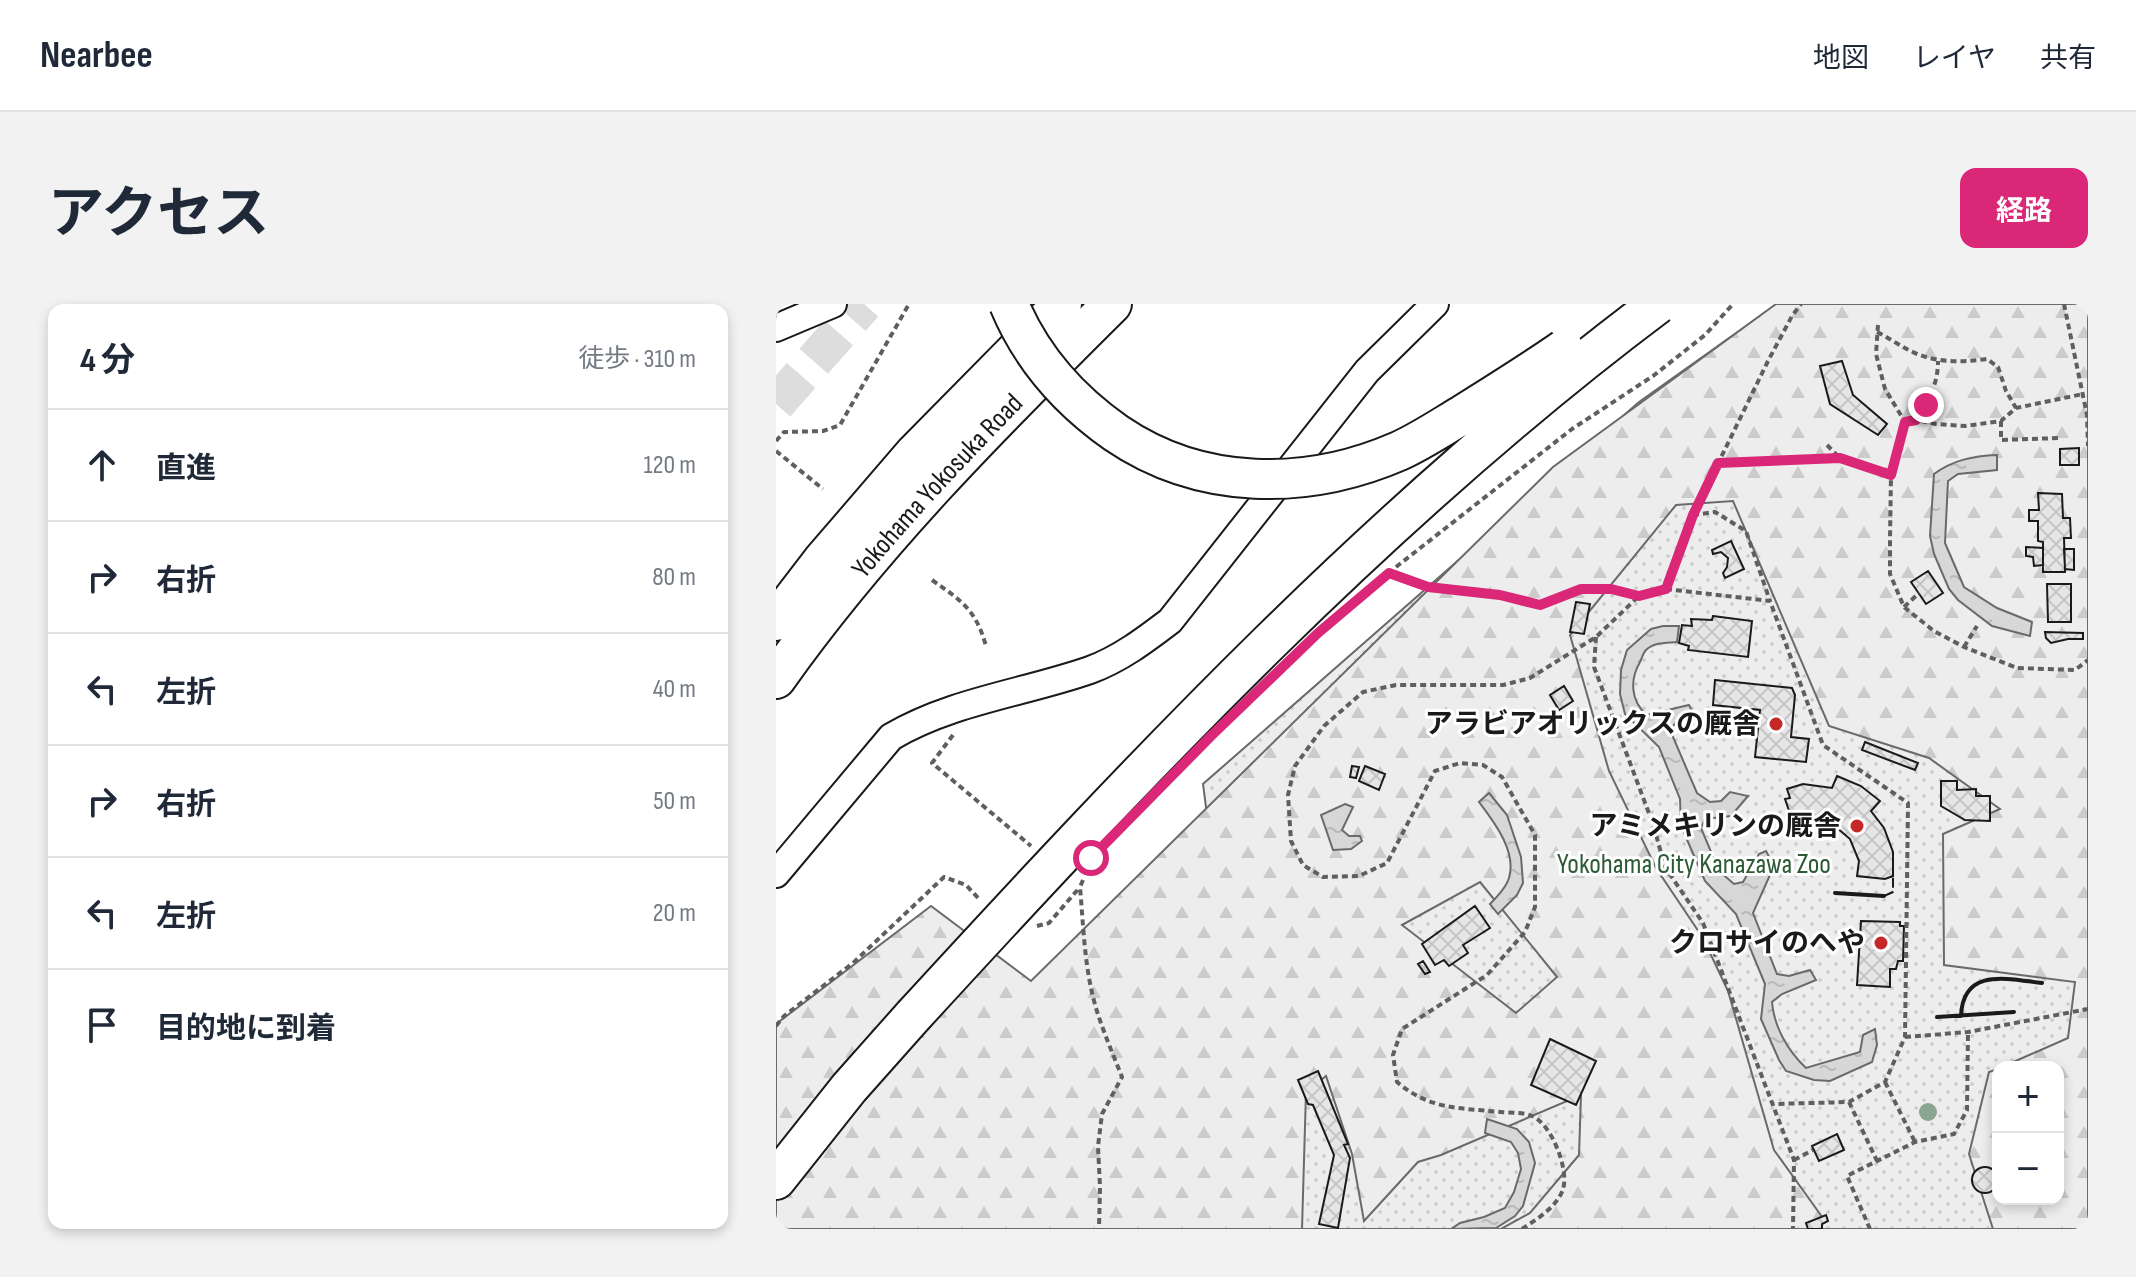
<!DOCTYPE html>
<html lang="ja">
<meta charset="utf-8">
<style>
:root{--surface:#fff;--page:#f2f2f3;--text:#1f2937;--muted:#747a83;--line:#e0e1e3;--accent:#db2777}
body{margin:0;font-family:"Sofia Sans Condensed","Noto Sans JP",sans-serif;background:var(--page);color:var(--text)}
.controls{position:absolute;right:24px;bottom:24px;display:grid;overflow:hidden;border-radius:16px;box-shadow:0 4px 12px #0003}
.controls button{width:72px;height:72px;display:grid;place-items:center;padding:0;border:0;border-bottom:2px solid var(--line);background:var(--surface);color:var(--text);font:40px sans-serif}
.stop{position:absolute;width:24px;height:24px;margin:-18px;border:6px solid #db2777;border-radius:50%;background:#fff}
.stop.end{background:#db2777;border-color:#fff;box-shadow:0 2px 8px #0008}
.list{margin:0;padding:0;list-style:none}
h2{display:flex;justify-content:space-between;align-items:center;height:104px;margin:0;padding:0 32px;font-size:34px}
h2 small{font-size:26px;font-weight:400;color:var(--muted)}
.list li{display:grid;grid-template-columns:52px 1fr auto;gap:24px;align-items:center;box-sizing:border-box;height:112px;padding:0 32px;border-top:2px solid var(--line)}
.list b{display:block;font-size:30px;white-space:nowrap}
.list em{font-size:26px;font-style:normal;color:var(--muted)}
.icon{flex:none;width:44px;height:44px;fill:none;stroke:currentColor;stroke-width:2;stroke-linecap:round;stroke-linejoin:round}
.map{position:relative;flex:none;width:1312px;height:925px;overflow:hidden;border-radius:16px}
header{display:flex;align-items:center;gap:48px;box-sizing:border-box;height:112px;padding:0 40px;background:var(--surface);border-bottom:2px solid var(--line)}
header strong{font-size:38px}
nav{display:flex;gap:44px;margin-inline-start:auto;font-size:28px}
.intro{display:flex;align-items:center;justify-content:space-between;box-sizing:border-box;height:192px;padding:0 48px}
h1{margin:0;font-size:56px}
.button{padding:20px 36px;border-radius:16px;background:var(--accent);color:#fff;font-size:28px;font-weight:700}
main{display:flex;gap:48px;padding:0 48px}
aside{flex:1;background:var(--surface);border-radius:16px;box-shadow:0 4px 12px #0003}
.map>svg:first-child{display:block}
</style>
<header>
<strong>Nearbee</strong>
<nav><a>地図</a><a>レイヤ</a><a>共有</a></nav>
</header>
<div class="intro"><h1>アクセス</h1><a class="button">経路</a></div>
<main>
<aside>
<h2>4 分<small>徒歩 · 310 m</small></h2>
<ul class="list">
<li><svg class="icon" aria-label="ahead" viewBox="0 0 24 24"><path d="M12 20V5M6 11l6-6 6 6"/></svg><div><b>直進</b></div><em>120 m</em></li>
<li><svg class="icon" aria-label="right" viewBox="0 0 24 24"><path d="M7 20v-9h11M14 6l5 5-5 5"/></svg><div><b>右折</b></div><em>80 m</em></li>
<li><svg class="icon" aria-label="left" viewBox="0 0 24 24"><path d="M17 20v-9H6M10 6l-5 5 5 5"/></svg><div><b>左折</b></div><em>40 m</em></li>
<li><svg class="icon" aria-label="right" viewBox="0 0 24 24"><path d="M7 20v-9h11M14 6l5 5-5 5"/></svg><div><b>右折</b></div><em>50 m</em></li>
<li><svg class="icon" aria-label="left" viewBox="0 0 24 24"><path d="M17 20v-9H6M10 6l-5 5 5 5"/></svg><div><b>左折</b></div><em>20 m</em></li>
<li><svg class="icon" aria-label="arrive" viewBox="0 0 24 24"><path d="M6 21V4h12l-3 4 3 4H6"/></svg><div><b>目的地に到着</b></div></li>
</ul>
</aside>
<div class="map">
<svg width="1312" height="925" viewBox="0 0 1312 925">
<defs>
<pattern id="green-dots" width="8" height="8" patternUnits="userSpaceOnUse" patternTransform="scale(2)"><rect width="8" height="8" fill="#ededed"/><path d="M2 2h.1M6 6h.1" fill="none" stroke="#cbcbcb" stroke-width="1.8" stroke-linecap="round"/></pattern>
<pattern id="forest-firs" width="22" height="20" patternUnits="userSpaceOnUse" patternTransform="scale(2)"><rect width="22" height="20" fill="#ededed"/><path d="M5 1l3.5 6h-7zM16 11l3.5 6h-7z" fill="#cbcbcb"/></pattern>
<pattern id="water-ripples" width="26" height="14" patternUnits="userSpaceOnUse" patternTransform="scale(2)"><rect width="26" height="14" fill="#d7d7d7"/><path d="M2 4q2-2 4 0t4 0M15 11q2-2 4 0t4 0" fill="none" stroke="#b8b8b8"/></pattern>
<pattern id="building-cross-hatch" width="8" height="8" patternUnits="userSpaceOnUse" patternTransform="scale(2)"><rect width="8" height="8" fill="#e6e6e6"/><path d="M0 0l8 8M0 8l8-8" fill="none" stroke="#c5c5c5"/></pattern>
</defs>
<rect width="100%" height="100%" fill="#fff"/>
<path fill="url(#green-dots)" stroke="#6a6a6a" stroke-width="2" fill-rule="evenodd" d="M1001,0H1312V925H484L427,480L863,98ZM1222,763H1282V895H1222Z"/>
<path fill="url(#forest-firs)" stroke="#6a6a6a" stroke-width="2" fill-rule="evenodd" d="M1000,0H1312V925H1217L1193,850L1213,768L1222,765V895H1282V763H1226L1292,734L1299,678L1168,661L1167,530L1224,505L1153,454L1053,422L957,197L900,201L794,331L833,467L880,564L927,634L952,687L998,846L1049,917L1038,925H725L754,909L803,851L805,791L665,851L642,858L588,917L576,850L550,772L530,788L526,925H0V720L155,602L255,677L777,163ZM704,578L781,673L740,709L626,621Z"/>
<path fill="url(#water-ripples)" stroke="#6a6a6a" stroke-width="2" d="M1221,151V166L1182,170L1172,177L1169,239L1188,283L1221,304L1256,318L1254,332L1216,322L1182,296L1173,285L1158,250L1154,232L1158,170C1177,156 1197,152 1221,151Z
M887,322H903L901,338C890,339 878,338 870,346C867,349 866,354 864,358C854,375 854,397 871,411L913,401L920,415L902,416L894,426L921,489L934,498L945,497L954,488L972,492L955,512L929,515L925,524L943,567L958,580L967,578L983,550L990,547L998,562L977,609L1001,670L1013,672L1034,666L1040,676L1006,690L996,698C998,723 1012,747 1030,764L1084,748L1087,731L1099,725L1101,741L1096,758L1054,777L1038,776L1010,767L1003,756L985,715L989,680L960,610L929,577L905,522L904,495L883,443L849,410L844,390L845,366L851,346L875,325Z
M713,489L731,511L745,553L747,579L741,591L722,610L714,600C721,593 730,584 733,574C741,547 718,518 703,498Z
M569,500L577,503L566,526L573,532H584L586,537L575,545L557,546L545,511Z
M711,815L741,825L753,838L759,859L747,902L739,912L720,924L675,925L684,919L708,913L729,904L738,888L745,865L742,849L735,838L709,829Z"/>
<path fill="url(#building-cross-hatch)" stroke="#1a1a1a" stroke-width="2" d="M1066,57L1077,91L1111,120L1102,131L1054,100L1044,62Z
M1303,144V161H1284V145Z
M1262,189L1286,190L1287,214H1294L1295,234H1288L1289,268H1267V238L1262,237V217H1253V206H1263Z
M955,237L968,265L949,274L947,269L951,263L952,254L945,248L937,250L936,246Z
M1250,243L1267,244V261L1258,262L1257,253L1250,252Z
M1288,245H1298V266L1289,265Z
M1152,267L1167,289L1150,300L1135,278Z
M1271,280H1295V318H1272Z
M800,298L814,300L808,330L794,328Z
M937,312L976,317L972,353L912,346L913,342L903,339L906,321L916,322L915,315L936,316Z
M1269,328L1307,329V335H1292L1275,339L1270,334Z
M939,376L1016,384L1019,391L1015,433L1033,435L1030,458L979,453L984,406L937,401Z
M788,382L797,397L783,406L774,391Z
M1089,438L1142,459L1139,466L1086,446Z
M576,462L583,463L580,474L574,473Z
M589,462L609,470L603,486L583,477Z
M1061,472L1085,482L1104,497L1095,507L1108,524L1117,548V572L1109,575L1081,572L1083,557L1074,535L1061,524L1045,518H1030L1018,521L1009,495L1014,494L1011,485L1027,480L1056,484Z
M1165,477H1181V486L1200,485V492H1214V517L1189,516L1165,502Z
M699,602L714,624L687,641L692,649L673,662L668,656L659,661L646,640Z
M1085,617L1124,618V622H1128L1127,657H1122L1120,665H1114V683L1081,681Z
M647,657L654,668L649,670L642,660Z
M774,735L820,757L800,801L755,781Z
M542,767L572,840L568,841L574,854L562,924L543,920L558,851L537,801L532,800L522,776Z
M1061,830L1068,846L1043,857L1036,842Z
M1196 876a13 13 0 1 1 26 0a13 13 0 1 1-26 0Z
M1050,911L1052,917L1046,920V925H1032L1030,919Z"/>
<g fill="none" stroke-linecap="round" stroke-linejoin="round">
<path stroke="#ddd" stroke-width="38" stroke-dasharray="38 19" stroke-linecap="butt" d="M0,100L88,0"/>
<defs>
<path id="minor" d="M0,24L57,0
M0,570L115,433C176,397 248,389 314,366C344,355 369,336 394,317L591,67L659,0"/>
<g id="highway">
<path d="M0,317L46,257L139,149L286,0"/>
<path id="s1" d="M0,375C97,238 217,118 336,0"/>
<path d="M0,876L73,784L137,712"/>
</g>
</defs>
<use href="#minor" stroke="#1a1a1a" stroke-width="30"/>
<use href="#highway" stroke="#1a1a1a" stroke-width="42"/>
<path stroke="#5f5f5f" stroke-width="4" stroke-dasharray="6 4" stroke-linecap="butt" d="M1288,0L1311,111L1312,142
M1102,21L1100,50L1109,85L1129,118L1140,116L1160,120L1189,122L1225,117L1240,104L1307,90
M1101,28C1111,33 1120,39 1129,44C1155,59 1182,59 1211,55L1222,63L1230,87L1240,104
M1140,116C1153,96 1162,80 1162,57
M1225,117V136L1283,134
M1129,118L1115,171L1114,234V270L1128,303L1158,327L1188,343L1241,364L1299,366L1312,356
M0,137L8,128L47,127L64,121L133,0
M1051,141L1064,154L1115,171
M0,147L47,185
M943,159L1064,154
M917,211L939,208L970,227L994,297
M620,263L796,125L877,72L929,31L957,0
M613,269L652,283L724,291L764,301L805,285H835L863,292L890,285L917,211L992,57L1016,12L1025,0
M156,276C186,297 200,306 210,342
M890,285L994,297L1047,441L1132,499L1129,733L1109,778L1073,798L998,800
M1128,303L1143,289
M820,333L818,363L877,520L889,563L927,619L1018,856L1017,925
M1188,343L1201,322
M177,431L156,459L255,542
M307,576L304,583C307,617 308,651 315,684C321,714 335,745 346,773L326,810L322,842L324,883L323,925
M261,622L273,619L304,583
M0,722L8,712L77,659L168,573L190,581L204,596
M1129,733L1192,728L1312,705
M1109,778L1139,838
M1073,798L1101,857
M1018,856L1037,846
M746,925C761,915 778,905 786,888C795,869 776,820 756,812C748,808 734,809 725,808C684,804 654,806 621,778L617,751L626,725L711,671L749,628L759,603V531L726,473L707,461L684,459L659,467L611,559L583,572L547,573L527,561L515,537L512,491L519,462L548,422L587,388L620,381H727L754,374L820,333L863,292
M1094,925L1071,872L1139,838L1178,830L1191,806L1192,728"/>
<use href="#minor" stroke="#fff" stroke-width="26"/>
<use href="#highway" stroke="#fff" stroke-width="38"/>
<defs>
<path id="highway-bridge" d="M233,0C255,53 293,96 340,129C425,187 531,187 623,147C645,137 666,123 686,111C721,89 755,68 788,45
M137,712C369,459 607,206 882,0"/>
</defs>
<use href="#highway-bridge" stroke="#1a1a1a" stroke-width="42" stroke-linecap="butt"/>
<use href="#highway-bridge" stroke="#fff" stroke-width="38"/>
<path stroke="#1a1a1a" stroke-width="2" stroke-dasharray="10 4" stroke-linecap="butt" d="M1108,592L1117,588V572"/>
<path stroke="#1a1a1a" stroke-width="4" d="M1059,589L1108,592
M1185,712C1187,663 1232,675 1266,679
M1161,713L1238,708"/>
</g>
<circle fill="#8aa48f" cx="1152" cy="808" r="9"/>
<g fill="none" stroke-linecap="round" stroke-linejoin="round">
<path stroke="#db2777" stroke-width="10" d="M315,554L435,432L542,329L613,269L652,283L724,291L764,301L805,285H835L863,292L890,285L917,211L942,159L1064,154L1115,171L1129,118L1140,116L1150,101"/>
</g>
<g fill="#c62828" stroke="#fff" stroke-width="3">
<circle cx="1000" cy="420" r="8"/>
<circle cx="1081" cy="522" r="8"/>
<circle cx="1105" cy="639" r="8"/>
</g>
<g text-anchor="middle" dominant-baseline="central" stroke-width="6" stroke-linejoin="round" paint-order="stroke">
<g font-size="28" fill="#1a1a1a" stroke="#fff">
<text stroke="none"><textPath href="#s1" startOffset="252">Yokohama Yokosuka Road</textPath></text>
</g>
<g font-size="28" font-weight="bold" fill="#1a1a1a" stroke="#fff" text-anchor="end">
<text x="984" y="420">アラビアオリックスの厩舎</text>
<text x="1065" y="522">アミメキリンの厩舎</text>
<text x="1089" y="639">クロサイのへや</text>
</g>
<g font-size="28" fill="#2b5a34" stroke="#fff">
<text x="918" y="560">Yokohama City Kanazawa Zoo</text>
</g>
</g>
</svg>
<div class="controls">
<button>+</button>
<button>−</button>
</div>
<div class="stop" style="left:315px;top:554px"></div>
<div class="stop end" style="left:1150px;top:101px"></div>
</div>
</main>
